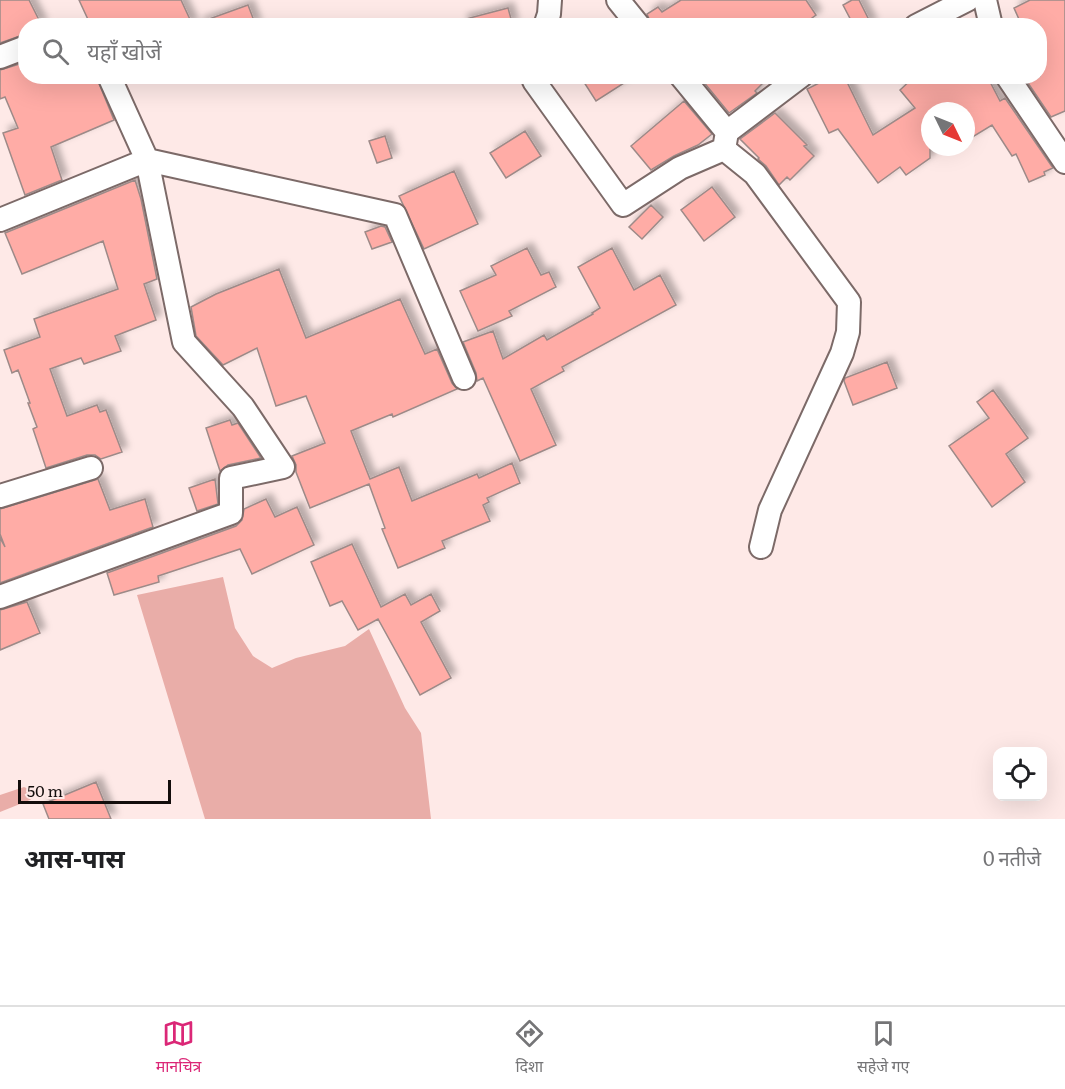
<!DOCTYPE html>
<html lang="hi">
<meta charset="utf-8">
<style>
:root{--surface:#fff;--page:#f6f6f6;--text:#202124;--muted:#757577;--line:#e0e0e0;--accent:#db2777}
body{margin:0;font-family:Literata,"Noto Sans Devanagari",serif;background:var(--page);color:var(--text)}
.controls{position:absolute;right:18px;bottom:18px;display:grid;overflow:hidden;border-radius:12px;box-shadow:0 6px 24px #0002}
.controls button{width:54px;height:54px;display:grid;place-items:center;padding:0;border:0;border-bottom:2px solid var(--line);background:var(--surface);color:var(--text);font:30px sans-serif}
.compass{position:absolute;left:921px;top:102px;width:54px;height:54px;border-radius:50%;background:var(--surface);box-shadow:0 6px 24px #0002;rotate:133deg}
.scale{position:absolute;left:18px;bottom:15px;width:153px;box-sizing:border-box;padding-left:6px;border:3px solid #130d0c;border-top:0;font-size:16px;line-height:21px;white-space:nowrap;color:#130d0c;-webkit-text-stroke:4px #fee9e7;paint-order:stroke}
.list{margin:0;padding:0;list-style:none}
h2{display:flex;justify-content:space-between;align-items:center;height:78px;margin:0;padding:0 24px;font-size:26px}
h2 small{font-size:20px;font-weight:400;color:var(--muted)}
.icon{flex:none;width:33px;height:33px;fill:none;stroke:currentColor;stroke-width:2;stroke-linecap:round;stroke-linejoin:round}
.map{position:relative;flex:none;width:1065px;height:819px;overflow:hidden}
.search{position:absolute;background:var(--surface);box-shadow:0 6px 24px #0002;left:18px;right:18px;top:18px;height:66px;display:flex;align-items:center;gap:15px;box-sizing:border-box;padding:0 21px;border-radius:24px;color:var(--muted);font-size:22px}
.sheet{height:186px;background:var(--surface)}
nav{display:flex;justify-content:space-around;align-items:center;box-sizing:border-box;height:84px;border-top:2px solid var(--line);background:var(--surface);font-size:16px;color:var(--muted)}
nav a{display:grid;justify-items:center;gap:3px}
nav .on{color:var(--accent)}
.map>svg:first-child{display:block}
</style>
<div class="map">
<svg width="1065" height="819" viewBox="0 0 1065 819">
<defs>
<filter id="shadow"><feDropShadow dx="5.5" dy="-5.5" stdDeviation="3" flood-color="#0004"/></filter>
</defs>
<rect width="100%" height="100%" fill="#fee9e7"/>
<path fill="#e9ada8" d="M223,577L235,628L253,656L272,668L296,658L345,646L369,629L405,708L421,733L431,819H205L137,595Z
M24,787L38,793L30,800L0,812V795Z"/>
<path fill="#ffaca6" stroke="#9d8a88" stroke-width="1.5" filter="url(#shadow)" d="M0,0H29L42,26H26V34L0,43Z
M79,0H181L193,26H91Z
M681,0H806L816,15L801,26H652L647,14L658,7L662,12Z
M852,0H859L872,26H854L843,5Z
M1030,0H1065V111L1051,117L1028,83L1040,76V26H1022L1014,8Z
M248,5L256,26H198V23Z
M508,8L513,26H463L462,20Z
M26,62V76H96L114,120L51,147L62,180L25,195L3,133L18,128L5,97L0,99V70Z
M580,76H635L596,101Z
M706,76H770L755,91L757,93L729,113L702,80Z
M833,76H844L873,135L915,108L900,90L915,76H987L1000,101L1005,98L1053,168L1044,172L1045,175L1029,182L1016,154L1012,156L992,125L966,141V111H930V158L906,175L900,167L878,183L838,129L829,133L807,89Z
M684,101L712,134L698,145L674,156L651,170L631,146Z
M775,113L807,145L804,146L814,156L790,180L787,177L779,185L766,166L758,159L759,158L740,139Z
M525,131L541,156L506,178L490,153Z
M385,136L392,158L377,163L369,141Z
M454,171L478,224L424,249L399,196Z
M135,180L141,199L157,279L144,284L156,320L115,336L121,351L84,364L81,358L50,369L67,416L97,405L100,412L106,410L122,452L101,459L95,455H87L46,468L33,429L37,427L28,403H30L18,370L12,373L4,350L40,337L34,319L118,289L103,241L22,274L5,233Z
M712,187L735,217L704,241L681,210Z
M651,205L663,217L642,239L629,227Z
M381,226L385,227L392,242L372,249L365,232Z
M527,248L541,275L549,272L556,287L509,311L512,316L478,331L460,291L496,275L491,266Z
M612,248L634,290L660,275L676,305L562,367L564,371L531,389L556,445L520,461L483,378L477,381L476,373L463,342L493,331L503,359L544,335L547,340L593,314L592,313L600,308L578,267Z
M279,269L306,338L400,299L425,354L437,349L452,383L457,389L393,417L392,414L351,431L370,479L399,467L412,501L477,474L479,478L512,463L520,483L487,498L489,502L483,505L490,521L442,541L445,548L398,568L382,529L385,528L369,484L310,508L296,472V465L292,456L325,443L306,396L276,406L257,348L223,365L196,336L191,307L216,294Z
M887,362L897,388L853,405L844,381L845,378Z
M993,390L1028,438L1006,454L1025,482L992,507L949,446L989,418L977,402Z
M230,420L232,425L238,423L261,458L228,465L220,471L206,428Z
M98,479L110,510L145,499L153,527L0,583V538L5,547L0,534V509Z
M215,479L218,504L197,511L189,488Z
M266,499L275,517L297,507L314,545L252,574L240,549L158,576L159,582L114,595L107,573L236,526L242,520L244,509Z
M352,544L381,607L405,594L411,605L431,594L440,611L421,622L451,678L420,695L378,619L358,630L342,601L330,606L311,562Z
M27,602L40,633L0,650V610Z
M96,782L111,819H49L43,804Z"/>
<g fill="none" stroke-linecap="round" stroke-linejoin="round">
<defs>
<path id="street" d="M618,0L639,26
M985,0L991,26
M545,26L549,14L550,0
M916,26L967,0
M0,57L26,47
M534,76V81L623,205L680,168L724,149L755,174L849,302L848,332L842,353L770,510L761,547
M681,76L727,132
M1007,76L1065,162
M724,149L727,132L801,76
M0,220L147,160L395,215L464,378
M0,496L91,468
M0,597L231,513V478L283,467L243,407L184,342L147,160L109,76"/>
</defs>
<use href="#street" stroke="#7c6a68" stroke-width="26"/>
<use href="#street" stroke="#fff" stroke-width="22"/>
</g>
</svg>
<div class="controls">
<button><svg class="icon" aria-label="locate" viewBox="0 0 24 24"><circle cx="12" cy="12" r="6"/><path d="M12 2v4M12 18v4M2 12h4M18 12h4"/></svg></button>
</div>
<svg class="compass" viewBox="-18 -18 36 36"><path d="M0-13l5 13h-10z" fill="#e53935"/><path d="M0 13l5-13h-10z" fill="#757577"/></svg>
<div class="scale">50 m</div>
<div class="search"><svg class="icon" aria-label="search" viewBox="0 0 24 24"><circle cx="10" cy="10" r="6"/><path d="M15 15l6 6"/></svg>यहाँ खोजें</div>
</div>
<section class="sheet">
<h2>आस-पास<small>0 नतीजे</small></h2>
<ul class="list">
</ul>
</section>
<nav>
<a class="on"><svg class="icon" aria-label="map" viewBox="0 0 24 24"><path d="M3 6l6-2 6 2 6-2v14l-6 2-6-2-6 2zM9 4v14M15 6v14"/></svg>मानचित्र</a>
<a><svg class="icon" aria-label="directions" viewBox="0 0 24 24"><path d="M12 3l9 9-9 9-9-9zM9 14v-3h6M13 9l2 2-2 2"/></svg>दिशा</a>
<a><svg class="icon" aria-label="saved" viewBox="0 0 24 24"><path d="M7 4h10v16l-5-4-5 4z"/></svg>सहेजे गए</a>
</nav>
